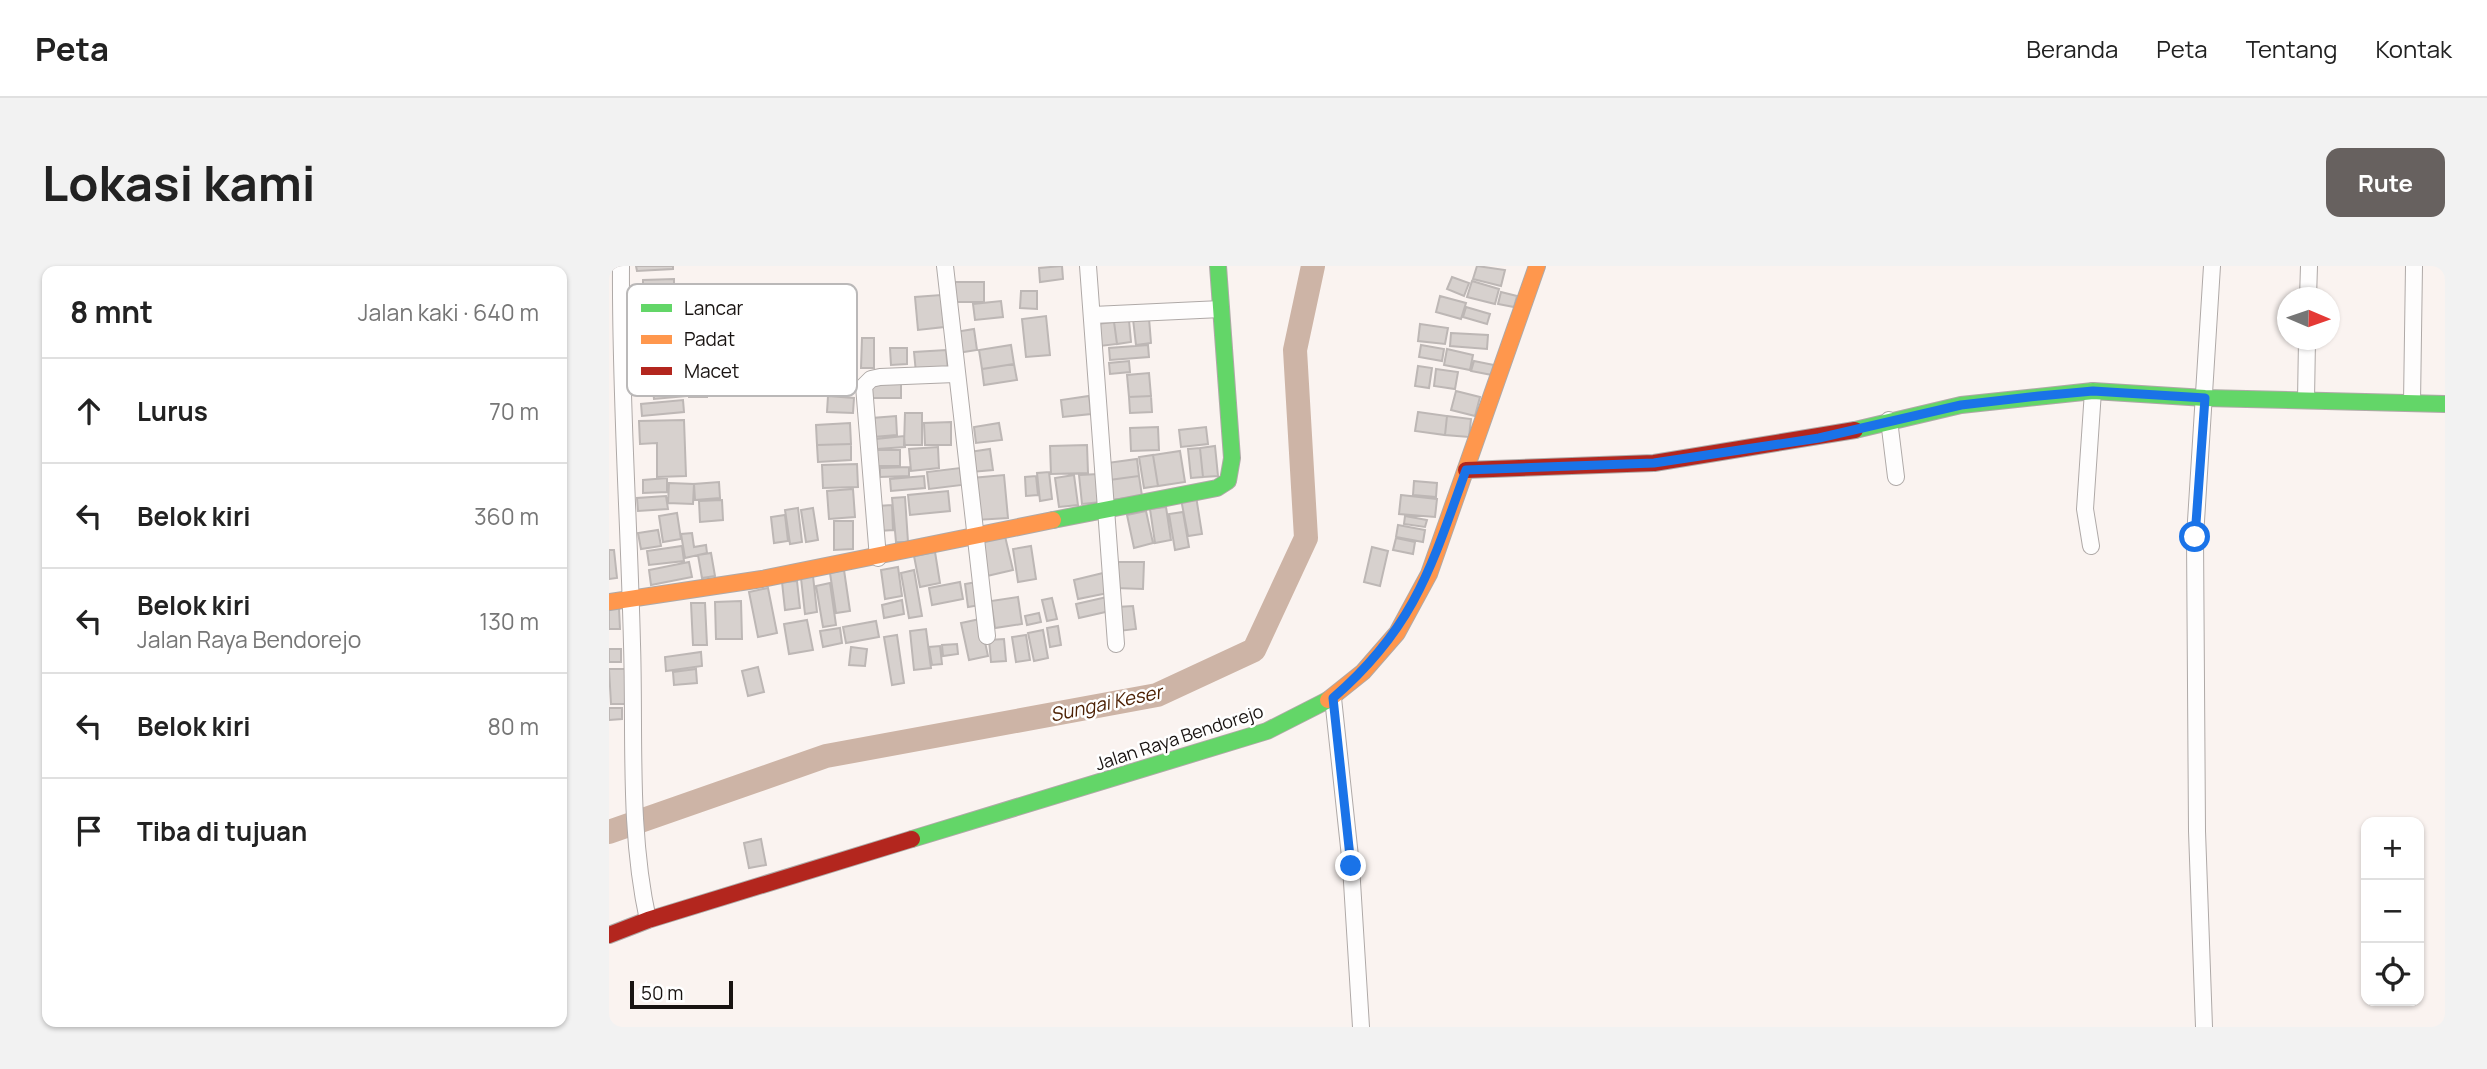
<!DOCTYPE html>
<html lang="id">
<meta charset="utf-8">
<style>
:root{--surface:#fff;--page:#f2f2f2;--text:#222;--muted:#767676;--line:#e0e0e0;--accent:#67615f}
body{margin:0;font-family:Manrope,sans-serif;background:var(--page);color:var(--text)}
.controls{position:absolute;right:21px;bottom:21px;display:grid;overflow:hidden;border-radius:14px;box-shadow:0 2px 5px #0004}
.controls button{width:63px;height:63px;display:grid;place-items:center;padding:0;border:0;border-bottom:2px solid var(--line);background:var(--surface);color:var(--text);font:35px sans-serif}
.compass{position:absolute;left:1668px;top:21px;width:63px;height:63px;border-radius:50%;background:var(--surface);box-shadow:0 2px 5px #0004;rotate:92deg}
.scale{position:absolute;left:21px;bottom:18px;width:103px;box-sizing:border-box;padding-left:7px;border:4px solid #181311;border-top:0;font-size:19px;line-height:24px;white-space:nowrap;color:#181311;-webkit-text-stroke:5px #fff;paint-order:stroke}
.stop{position:absolute;width:21px;height:21px;margin:-16px;border:5px solid #1a73e8;border-radius:50%;background:#fff}
.stop.end{background:#1a73e8;border-color:#fff;box-shadow:0 2px 7px #0008}
.list{margin:0;padding:0;list-style:none}
h2{display:flex;justify-content:space-between;align-items:center;height:91px;margin:0;padding:0 28px;font-size:30px}
h2 small{font-size:23px;font-weight:400;color:var(--muted)}
.list li{display:grid;grid-template-columns:46px 1fr auto;gap:21px;align-items:center;box-sizing:border-box;height:105px;padding:0 28px;border-top:2px solid var(--line)}
.list b{display:block;font-size:26px;white-space:nowrap}
.list p{margin:0;font-size:23px;white-space:nowrap;color:var(--muted)}
.list em{font-size:23px;font-style:normal;color:var(--muted)}
.icon{flex:none;width:38px;height:38px;fill:none;stroke:currentColor;stroke-width:2;stroke-linecap:round;stroke-linejoin:round}
.map{position:relative;flex:none;width:1836px;height:761px;overflow:hidden;border-radius:14px}
header{display:flex;align-items:center;gap:42px;box-sizing:border-box;height:98px;padding:0 35px;background:var(--surface);border-bottom:2px solid var(--line)}
header strong{font-size:33px}
nav{display:flex;gap:38px;margin-inline-start:auto;font-size:24px}
.intro{display:flex;align-items:center;justify-content:space-between;box-sizing:border-box;height:168px;padding:0 42px}
h1{margin:0;font-size:49px}
.button{padding:18px 32px;border-radius:14px;background:var(--accent);color:#fff;font-size:24px;font-weight:700}
main{display:flex;gap:42px;padding:0 42px}
aside{flex:1;background:var(--surface);border-radius:14px;box-shadow:0 2px 5px #0004}
.map>svg:first-child{display:block}
</style>
<header>
<strong>Peta</strong>
<nav><a>Beranda</a><a>Peta</a><a>Tentang</a><a>Kontak</a></nav>
</header>
<div class="intro"><h1>Lokasi kami</h1><a class="button">Rute</a></div>
<main>
<aside>
<h2>8 mnt<small>Jalan kaki · 640 m</small></h2>
<ul class="list">
<li><svg class="icon" aria-label="ahead" viewBox="0 0 24 24"><path d="M12 20V5M6 11l6-6 6 6"/></svg><div><b>Lurus</b></div><em>70 m</em></li>
<li><svg class="icon" aria-label="left" viewBox="0 0 24 24"><path d="M17 20v-9H6M10 6l-5 5 5 5"/></svg><div><b>Belok kiri</b></div><em>360 m</em></li>
<li><svg class="icon" aria-label="left" viewBox="0 0 24 24"><path d="M17 20v-9H6M10 6l-5 5 5 5"/></svg><div><b>Belok kiri</b><p>Jalan Raya Bendorejo</p></div><em>130 m</em></li>
<li><svg class="icon" aria-label="left" viewBox="0 0 24 24"><path d="M17 20v-9H6M10 6l-5 5 5 5"/></svg><div><b>Belok kiri</b></div><em>80 m</em></li>
<li><svg class="icon" aria-label="arrive" viewBox="0 0 24 24"><path d="M6 21V4h12l-3 4 3 4H6"/></svg><div><b>Tiba di tujuan</b></div></li>
</ul>
</aside>
<div class="map">
<svg width="1836" height="761" viewBox="0 0 1836 761">
<rect width="100%" height="100%" fill="#faf3f0"/>
<g fill="none" stroke-linecap="round" stroke-linejoin="round">
<path stroke="#cdb4a6" stroke-width="24" d="M0,566L217,490L548,429L645,384L697,272L686,84L704,0"/>
</g>
<path fill="#d7d1ce" stroke="#bdb7b5" stroke-width="2" d="M27,0H64V3L28,5Z
M453,0L454,13L431,16L430,2Z
M868,0L896,4L892,20L864,13Z
M843,11L860,17L855,30L838,23Z
M65,13V27H34V14Z
M863,15L890,23L886,38L858,31Z
M343,16H375V36H343Z
M412,25H428V43L411,42Z
M892,26L908,30L905,41L889,38Z
M332,29L335,61L309,64L306,31Z
M831,30L857,37L852,53L827,46Z
M392,35L394,51L366,54L364,38Z
M857,41L881,48L878,58L854,51Z
M437,50L441,89L417,91L413,53Z
M540,52L542,77L527,79L524,53Z
M520,54L522,76L508,78L505,56Z
M505,56L508,78L491,80L488,58Z
M811,58L839,62L836,78L809,75Z
M365,63L368,84L348,87L346,66Z
M842,67L879,69L878,83L841,80Z
M253,72H265V102H252Z
M402,79L405,98L373,103L370,84Z
M539,79L540,91L501,94L500,82Z
M812,79L835,83L833,95L810,91Z
M281,82H298V98L282,99Z
M838,83L864,89L861,104L835,99Z
M337,84L339,105L307,107L305,86Z
M520,95L521,106L501,108L500,97Z
M865,95L885,99L883,109L862,105Z
M405,98L408,114L375,119L373,103Z
M809,100L823,102L820,122L806,120Z
M827,103L849,106L846,123L825,120Z
M540,107L542,130L520,131L518,109Z
M88,109H97L98,131H89Z
M88,109L89,131H80L79,110Z
M263,117H292V132H263Z
M76,119L77,130L45,133L44,122Z
M847,125L871,131L866,150L842,144Z
M219,130L245,132L244,147L218,146Z
M480,130L482,148L454,151L452,134Z
M542,130L543,146L521,147L520,131Z
M74,134L75,146L33,150L32,138Z
M809,146L838,150L836,169L806,165Z
M296,147H313V179H295Z
M287,150L288,169L264,171L263,152Z
M838,150L862,153L860,171L836,169Z
M75,154L77,210L48,211V177L31,178L30,155Z
M342,156V179H316L315,157Z
M241,157L242,178L208,179L207,159Z
M390,157L393,174L367,177L365,161Z
M549,161L550,184L522,185L521,162Z
M597,161L599,178L572,181L570,164Z
M295,170L296,181L268,183L267,173Z
M242,178V194L209,196L208,179Z
M478,179L479,207L442,208L441,180Z
M606,180L609,210L594,211L591,182Z
M329,181L330,202L302,205L300,183Z
M591,182L594,211L582,212L579,183Z
M381,183L384,204L362,206L360,186Z
M263,184H291V200H263Z
M571,185L576,216L549,220L544,189Z
M544,189L549,220L535,222L530,191Z
M528,193L530,210L500,214L498,197Z
M248,198L249,221L214,222L213,199Z
M300,201V210L271,211V202Z
M351,202L353,219L320,223L318,206Z
M440,206L443,233L431,235L428,207Z
M490,208L492,236L473,238L470,209Z
M395,209L399,252L367,254L363,212Z
M465,209L469,239L450,241L446,212Z
M315,210L316,222L282,225L281,213Z
M427,210L429,229L417,230L416,211Z
M530,210L533,230L503,234L500,214Z
M58,212V226L34,227V214Z
M805,215L828,217L827,231L804,229Z
M110,216L111,232L86,234L85,218Z
M60,217L85,218L84,238L59,237Z
M244,223L246,251L220,253L218,225Z
M339,225L341,245L301,249L299,229Z
M792,229L828,233L826,251L790,248Z
M57,230L59,243L29,245L28,232Z
M587,230L593,268L579,270L572,233Z
M296,231L299,276H287L283,232Z
M113,234L114,254L91,256L90,235Z
M283,239L284,264L270,265L268,240Z
M557,241L562,274L546,277L541,243Z
M189,242L193,276L181,278L176,244Z
M204,242L209,274L197,276L192,244Z
M537,245L544,277L525,282L518,249Z
M574,246L580,281L566,284L560,248Z
M68,247L72,273L54,276L50,250Z
M176,249L179,275L165,277L162,251Z
M796,250L818,254L816,261L795,258Z
M225,255H244V283L225,284Z
M789,259L816,264L814,276L787,271Z
M49,264L52,280L32,283L29,267Z
M395,266L404,304L378,310L369,272Z
M83,267L85,281L97,279L98,287L76,292L72,268Z
M787,272L806,276L804,288L784,284Z
M73,280L75,295L40,299L38,285Z
M422,280L427,313L409,316L404,283Z
M763,281L779,285L771,320L755,316Z
M0,284H5L8,312L0,313Z
M326,286L331,317L311,321L305,290Z
M102,287L106,310L93,312L89,289Z
M80,296L83,311L42,319L40,304Z
M506,296H535L534,323L506,322Z
M289,301L293,330L276,333L272,304Z
M235,304L241,345L227,347L221,307Z
M305,304L313,350L300,352L292,307Z
M494,307L499,327L469,333L465,314Z
M204,310L208,346L196,348L192,312Z
M188,315L191,342L176,344L173,316Z
M351,316L354,333L323,339L320,322Z
M368,316L371,339L359,341L356,318Z
M221,317L227,359L214,361L207,320Z
M159,322L168,367L149,371L140,326Z
M409,331L413,358L386,362L382,335Z
M498,331L501,345L470,352L467,338Z
M443,332L448,353L438,355L433,334Z
M293,334L295,348L275,352L273,339Z
M132,335L133,373H107L106,336Z
M82,337H96L98,379H84Z
M524,340L527,363L510,365L508,341Z
M0,342H10L11,363H0Z
M430,347L432,356L418,359L416,350Z
M371,353L379,390L360,394L352,357Z
M198,354L204,384L180,388L175,358Z
M267,355L270,371L237,377L234,361Z
M449,360L452,379L441,381L438,362Z
M231,362L233,377L214,381L211,365Z
M317,363L322,402L305,404L301,365Z
M434,364L439,392L425,395L419,367Z
M288,369L295,417L283,419L275,371Z
M417,369L421,394L407,396L403,371Z
M395,373L397,395L382,396L380,374Z
M348,378L349,388L334,390L333,379Z
M331,380L333,398L323,399L320,381Z
M242,381L258,383L256,400L240,399Z
M0,383H12V396H0Z
M92,386L93,400L57,405L56,391Z
M149,401L155,426L139,430L133,405Z
M0,403H17L18,438H2Z
M87,403L88,417L65,419L64,406Z
M0,442H13V453L0,454Z
M152,573L157,599L140,602L135,577Z"/>
<g fill="none" stroke-linecap="round" stroke-linejoin="round">
<defs>
<path id="street" d="M12,0C11,126 20,252 23,378C26,471 19,563 39,654
M336,0L378,370
M479,0L507,378
M1699,32L1700,0
M484,49L612,43
M1697,134L1698,74
M1803,137L1805,0
M1280,154L1287,211
M1482,280L1476,243L1484,125
M269,292L255,120L262,113L271,111L346,108
M724,432L742,600L752,761
M1595,761L1588,565L1586,271L1603,0"/>
<path id="fast" d="M1246,164L1352,139L1484,125L1596,132L1836,138
M444,254L608,222L619,215L623,192L609,0
M303,573L658,465L719,434"/>
<path id="slow" d="M0,336L153,313L444,254
M719,434L754,406L788,367L820,308L928,0"/>
<path id="jam" d="M857,204L1045,197L1246,164
M0,669L39,654L303,573"/>
</defs>
<use href="#street" stroke="#afa9a7" stroke-width="18"/>
<use href="#fast" stroke="#afa9a7" stroke-width="18"/>
<use href="#slow" stroke="#afa9a7" stroke-width="18"/>
<use href="#jam" stroke="#afa9a7" stroke-width="18"/>
<use href="#street" stroke="#fefdfd" stroke-width="16"/>
<use href="#fast" stroke="#63d668" stroke-width="16"/>
<use href="#slow" stroke="#ff974d" stroke-width="16"/>
<use href="#jam" stroke="#b3261e" stroke-width="16"/>
</g>
<g fill="none" stroke-linecap="round" stroke-linejoin="round">
<path stroke="#1a73e8" stroke-width="9" d="M742,600L724,432C805,362 822,302 857,204L1045,197L1210,172L1352,139L1430,130L1484,125L1596,132L1586,271"/>
</g>
<g text-anchor="middle" dominant-baseline="central" stroke-width="5" stroke-linejoin="round" paint-order="stroke">
<g font-size="18" fill="#181311" stroke="#fff">
<text transform="translate(570 471) rotate(-18)">Jalan Raya Bendorejo</text>
</g>
<g font-size="19" font-style="italic" fill="#4d2104" stroke="#fff">
<text transform="translate(497 437) rotate(-12)">Sungai Keser</text>
</g>
</g>
<rect x="18" y="18" width="230" height="112" rx="10" fill="#fff" stroke="#bab8b8" stroke-width="2"/>
<rect x="32" y="38" width="31" height="8" fill="#63d668"/>
<rect x="32" y="69" width="31" height="9" fill="#ff974d"/>
<rect x="32" y="101" width="31" height="8" fill="#b3261e"/>
<g font-size="19" fill="#181311">
<text x="75" y="49">Lancar</text>
<text x="75" y="80">Padat</text>
<text x="75" y="112">Macet</text>
</g>
</svg>
<div class="controls">
<button>+</button>
<button>−</button>
<button><svg class="icon" aria-label="locate" viewBox="0 0 24 24"><circle cx="12" cy="12" r="6"/><path d="M12 2v4M12 18v4M2 12h4M18 12h4"/></svg></button>
</div>
<svg class="compass" viewBox="-18 -18 36 36"><path d="M0-13l5 13h-10z" fill="#e53935"/><path d="M0 13l5-13h-10z" fill="#767676"/></svg>
<div class="scale">50 m</div>
<div class="stop" style="left:1586px;top:271px"></div>
<div class="stop end" style="left:742px;top:600px"></div>
</div>
</main>
